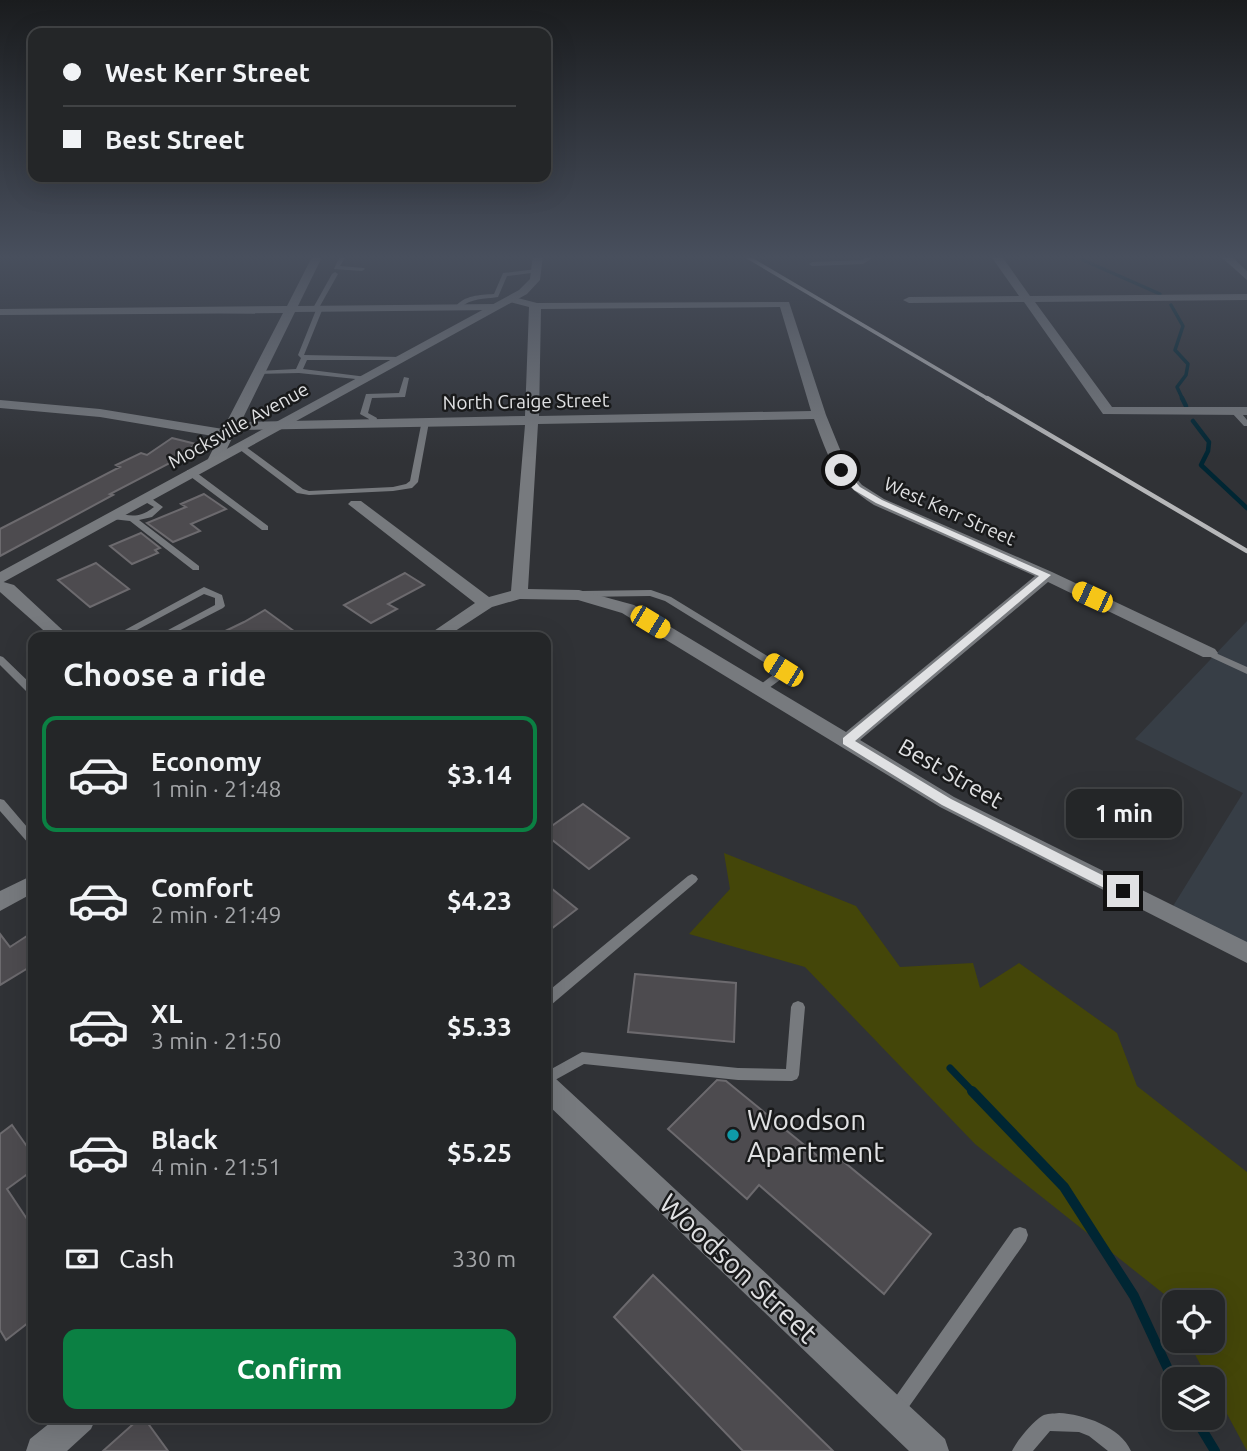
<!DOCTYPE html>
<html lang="en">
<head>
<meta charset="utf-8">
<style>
	:root { --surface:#242628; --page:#303234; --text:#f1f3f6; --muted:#a3a5a8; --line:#414345; --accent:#0b8043 }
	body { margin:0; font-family:Ubuntu,sans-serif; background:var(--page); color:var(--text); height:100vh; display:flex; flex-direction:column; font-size:26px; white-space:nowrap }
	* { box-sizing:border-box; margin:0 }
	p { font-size:23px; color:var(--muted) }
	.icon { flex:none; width:38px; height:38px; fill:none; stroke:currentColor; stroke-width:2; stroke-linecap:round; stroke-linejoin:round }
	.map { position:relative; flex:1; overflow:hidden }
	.panel { position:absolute; left:28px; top:632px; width:523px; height:791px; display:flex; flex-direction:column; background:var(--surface); border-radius:14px; box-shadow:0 7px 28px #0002,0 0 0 2px var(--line) }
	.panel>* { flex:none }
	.top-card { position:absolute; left:28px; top:28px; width:523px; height:154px; border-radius:14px; box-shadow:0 7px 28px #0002,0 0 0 2px var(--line); display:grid; align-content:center; height:154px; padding:0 35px; background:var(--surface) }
	.fabs { position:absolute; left:1162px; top:1290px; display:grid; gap:14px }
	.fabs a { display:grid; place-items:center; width:63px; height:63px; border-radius:14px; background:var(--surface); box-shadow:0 7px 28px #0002,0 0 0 2px var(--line); font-size:35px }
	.end { position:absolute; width:32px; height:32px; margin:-16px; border:9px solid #e0e1e3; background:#111; box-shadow:0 0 0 4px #111 }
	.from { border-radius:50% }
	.bubble { position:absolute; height:49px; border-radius:14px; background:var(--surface); box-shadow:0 7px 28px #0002,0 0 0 2px var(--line); font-size:23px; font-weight:600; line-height:49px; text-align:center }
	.car { position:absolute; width:21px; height:42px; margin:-21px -10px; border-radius:9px; box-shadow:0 0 5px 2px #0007; background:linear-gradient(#f5c518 24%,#345 0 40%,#f5c518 0 76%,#345 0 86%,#f5c518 0) }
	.top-card b { display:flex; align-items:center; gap:24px; height:66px; font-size:26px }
	.top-card b+b { border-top:2px solid var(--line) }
	.top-card i { width:18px; height:18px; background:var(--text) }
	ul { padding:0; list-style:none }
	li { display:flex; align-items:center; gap:21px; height:116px; margin:0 14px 10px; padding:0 21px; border:4px solid transparent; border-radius:14px }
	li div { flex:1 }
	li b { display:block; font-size:26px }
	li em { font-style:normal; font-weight:600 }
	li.selected { border-color:var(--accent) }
	li>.icon { width:63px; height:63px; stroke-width:1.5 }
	h2 { padding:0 35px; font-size:32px; line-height:84px }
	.pay { display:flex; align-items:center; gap:18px; height:77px; padding:0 35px; font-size:26px }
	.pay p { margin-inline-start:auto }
	.action { display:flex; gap:14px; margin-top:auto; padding:14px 35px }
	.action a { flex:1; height:80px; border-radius:14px; background:var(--accent); color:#fff; font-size:28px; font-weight:600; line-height:80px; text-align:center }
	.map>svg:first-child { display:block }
	.built { fill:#373e46 }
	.green { fill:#444609 }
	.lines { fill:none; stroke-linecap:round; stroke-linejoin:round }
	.stream-far3 { stroke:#002633; stroke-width:3.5 }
	.stream-far2 { stroke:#002633; stroke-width:4.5 }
	.stream-far1 { stroke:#002633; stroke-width:7 }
	.stream { stroke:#002633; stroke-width:10 }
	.building { fill:#4d4b4f; stroke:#6c6a6e; stroke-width:2 }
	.service { fill:#777a7e; fill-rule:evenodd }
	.minor { fill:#777a7e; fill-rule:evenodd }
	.tertiary { fill:#777a7e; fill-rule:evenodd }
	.rail-far1 { stroke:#b6b7b9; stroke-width:3.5 }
	.rail { stroke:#b6b7b9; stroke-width:4.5 }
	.route { fill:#e0e1e3 }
	.culture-dot { fill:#0f9aa8; stroke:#191a1b; stroke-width:2.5 }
	.labels { text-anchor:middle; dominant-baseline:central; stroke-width:5; stroke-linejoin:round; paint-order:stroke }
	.far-street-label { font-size:19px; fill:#e0e1e3; stroke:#191a1b }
	.street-label { font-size:23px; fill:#e0e1e3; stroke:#191a1b }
	.near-poi-label { font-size:28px; fill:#e0e1e3; stroke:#191a1b; text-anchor:start }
	.near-street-label { font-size:28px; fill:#e0e1e3; stroke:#191a1b }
</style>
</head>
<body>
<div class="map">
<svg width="1247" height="1451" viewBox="0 0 1247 1451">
	<rect width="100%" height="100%" fill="#303236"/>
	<path class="built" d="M1247,621V948L1170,911L1243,793L1135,739Z"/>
	<path class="green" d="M724,853L856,906L900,967L973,963L980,988L1019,963L1117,1033L1137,1086L1247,1172V1451L1213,1388V1379H1208L1188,1341L1213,1340V1302H1174V1314L1164,1294L975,1144L805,967L689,934L730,889Z"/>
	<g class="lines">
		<path class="stream-far3" d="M1083,260L1160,294
			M1171,305L1183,326L1175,350L1188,364L1186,375L1177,387L1183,400"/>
		<path class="stream-far2" d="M1182,398L1186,406
			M1193,421L1209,442L1208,451L1201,465L1247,508"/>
		<path class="stream-far1" d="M950,1068L974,1093"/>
		<path class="stream" d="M972,1091L1064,1187L1134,1296L1174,1382
			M1195,1418L1215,1451"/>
	</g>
	<path class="building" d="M172,438L196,444L168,464L110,494L113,495L0,556V529L120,467L116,465L141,453L147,455Z
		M204,494L226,509L191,524L200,531L173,542L147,523L186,507L181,504Z
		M141,533L160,548L155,550L158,553L132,564L110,546Z
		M96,563L129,589L90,607L58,580Z
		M405,573L424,585L388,604L397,609L371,623L344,605Z
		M265,610L302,637H213L244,622Z
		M583,804L629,838L589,869L546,835V830Z
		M546,884L577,909L546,933Z
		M33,932V965L0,985V934L10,947Z
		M635,974L736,983L734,1042L628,1032Z
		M717,1080L726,1081L819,1157L827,1148L931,1234L884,1294L759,1185L747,1199L668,1129Z
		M12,1125L33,1155V1170L7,1189L33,1228V1319L6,1340L0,1330V1134Z
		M653,1275L833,1451H743L614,1317Z
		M140,1418H144L168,1451H103Z"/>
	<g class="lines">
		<path class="service" d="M370,255L373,257L372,258H345L340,266L364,268L365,269L362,271L334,269L339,258H317L314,256Z
			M869,255H877L863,264L812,266L809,264L812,262L862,260Z
			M537,269L539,270V272L507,276L498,297C484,299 471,298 460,308L455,307C465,295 479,295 494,294L503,273Z
			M335,272L338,274L320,306L323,308L304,355L400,357L403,359L402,360H307L303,369L367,377V379L365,380L299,373L256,374L255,373L258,371L296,369L301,358L298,355L316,310L313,308L332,274Z
			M404,377L409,378L405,397L372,398L368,413L377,418L375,425H369V419L360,414L366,394L399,393Z
			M1232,409H1238L1247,420V426H1244L1232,413Z
			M422,420L429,422L418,482L412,488L393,491L309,495L297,493L235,446L242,444L303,489L309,491L393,487L406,484L410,481Z
			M187,470H193L268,526V530H262L187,474Z
			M142,496H148L163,507L152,517L139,520L199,566V570H193L130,521L112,519L108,516C123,509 133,524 154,507L142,500Z
			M204,587L222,595L225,606L223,608L167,637H155L215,605V598L204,594L124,637H112Z
			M651,590L671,597L787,668L788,674L765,691H757L756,689L757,687L778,671L665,601L650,596L582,597L577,594L582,591Z
			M1209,650L1247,667V674L1206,655L1204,653Z
			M0,656L3,657L33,686V695L29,694L0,665Z
			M0,799L4,800L33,834V845L29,844L0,811Z
			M692,874L696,876L698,879L696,882L551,1005L546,1007V993L688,876Z
			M798,1001L803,1003L805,1007L799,1075L797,1079L792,1081L738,1080L584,1064L546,1085V1072L582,1052L738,1068L786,1069L791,1007L793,1003Z
			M1020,1227L1026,1229L1028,1235L1026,1241L901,1418L895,1421L889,1418L886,1412L889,1406L1014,1229Z
			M1059,1413C1083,1414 1121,1427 1131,1451H1108L1089,1436L1079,1432L1050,1431L1033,1451H1012C1016,1442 1033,1421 1042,1416C1047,1413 1053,1414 1059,1413Z"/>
		<path class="minor" d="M313,255H323L298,306L495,304L501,307L495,310L295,312L241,422L525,416L529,307L506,301L504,299L510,296L537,303L789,302L826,415L848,469L862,485L884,499L1052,572L1215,649L1218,653L1215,657H1203L1048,582L860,740L954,797L1247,942V963L940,807L622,613L578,600L520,599L492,607L446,637H425L475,603L348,504L351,501H361L489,597L511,591L525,425L236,430L222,459L215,463L208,459L219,437L100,417L0,408V400L100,409L223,429L283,313L0,315V309L287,306ZM780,307L811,411L539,416L541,309ZM814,419C830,461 834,479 874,505L1035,576L846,732L634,605L579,590L528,589L538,424Z
			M990,255H1001L1030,296L1247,294V300L1035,302L1112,407H1247V415L1103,414L1024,302L909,303L903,300L909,297L1019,296Z
			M1219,255H1230L1247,271V280Z
			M0,581L14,585L70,637H51L0,592Z
			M33,875V893L0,911V891Z
			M546,1074L555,1078L945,1439L949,1451H909L546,1103Z
			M56,1418H96L91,1429L67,1451H26L30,1439Z"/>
		<path class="tertiary" d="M533,255H543L540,280L527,294L0,584V572L519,290L530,279Z"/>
		<path class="rail-far1" d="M744,255L990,400"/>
		<path class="rail" d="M987,398L1247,551"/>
	</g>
	<linearGradient id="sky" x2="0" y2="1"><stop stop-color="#1a1c1e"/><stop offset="0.56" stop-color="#484f5d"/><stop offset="1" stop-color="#484f5d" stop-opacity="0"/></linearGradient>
	<rect width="1247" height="459" fill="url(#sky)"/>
	<path class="route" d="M838,469H844L860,487L882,500L1051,575L855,741L951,799L1128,888V895H1118L942,805L843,744V738L1039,576L876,503L854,490L838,472Z"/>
	<circle class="culture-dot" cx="733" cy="1135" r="7"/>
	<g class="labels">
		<g class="far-street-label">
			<text transform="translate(526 401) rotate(-1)">North Craige Street</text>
			<text transform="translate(238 425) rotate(-29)">Mocksville Avenue</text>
			<text transform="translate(950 511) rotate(24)">West Kerr Street</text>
		</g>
		<g class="street-label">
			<text transform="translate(951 773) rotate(30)">Best Street</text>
		</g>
		<g class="near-poi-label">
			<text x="747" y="1119">Woodson<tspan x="747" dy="32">Apartment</tspan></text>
		</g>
		<g class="near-street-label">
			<text transform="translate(739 1268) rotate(43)">Woodson Street</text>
		</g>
	</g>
</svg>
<div class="fabs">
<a><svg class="icon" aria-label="locate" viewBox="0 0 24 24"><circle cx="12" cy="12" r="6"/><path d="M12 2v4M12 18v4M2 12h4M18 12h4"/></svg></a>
<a><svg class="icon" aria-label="layers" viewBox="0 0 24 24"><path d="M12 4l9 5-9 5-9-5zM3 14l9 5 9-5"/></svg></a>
</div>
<i class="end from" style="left:841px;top:470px"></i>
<i class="end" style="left:1123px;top:891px"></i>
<div class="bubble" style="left:1066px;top:789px;width:116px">1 min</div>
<i class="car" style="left:1092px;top:597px;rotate:295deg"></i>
<i class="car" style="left:650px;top:622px;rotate:121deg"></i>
<i class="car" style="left:783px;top:670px;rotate:302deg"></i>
<div class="top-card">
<b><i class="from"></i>West Kerr Street</b>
<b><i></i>Best Street</b>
</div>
<section class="panel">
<h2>Choose a ride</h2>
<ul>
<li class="selected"><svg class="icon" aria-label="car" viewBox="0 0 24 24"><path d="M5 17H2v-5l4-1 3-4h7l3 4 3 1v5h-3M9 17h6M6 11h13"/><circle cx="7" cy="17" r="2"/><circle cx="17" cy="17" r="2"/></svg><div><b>Economy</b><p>1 min · 21:48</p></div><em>$3.14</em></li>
<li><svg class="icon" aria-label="car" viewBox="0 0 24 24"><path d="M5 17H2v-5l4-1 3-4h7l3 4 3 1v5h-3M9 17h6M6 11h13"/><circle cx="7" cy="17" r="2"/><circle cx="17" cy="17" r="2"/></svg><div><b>Comfort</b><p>2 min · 21:49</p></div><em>$4.23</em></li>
<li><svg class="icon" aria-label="car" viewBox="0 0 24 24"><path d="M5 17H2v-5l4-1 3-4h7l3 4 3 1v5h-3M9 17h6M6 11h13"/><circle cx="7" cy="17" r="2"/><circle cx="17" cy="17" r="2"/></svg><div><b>XL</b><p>3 min · 21:50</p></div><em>$5.33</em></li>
<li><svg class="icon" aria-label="car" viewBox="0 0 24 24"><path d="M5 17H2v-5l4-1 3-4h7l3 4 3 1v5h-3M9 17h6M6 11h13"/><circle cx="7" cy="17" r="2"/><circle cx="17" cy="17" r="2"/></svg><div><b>Black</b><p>4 min · 21:51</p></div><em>$5.25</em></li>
</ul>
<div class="pay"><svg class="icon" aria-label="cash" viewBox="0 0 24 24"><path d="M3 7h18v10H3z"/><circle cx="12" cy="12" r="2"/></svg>Cash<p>330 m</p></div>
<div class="action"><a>Confirm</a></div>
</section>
</div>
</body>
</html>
